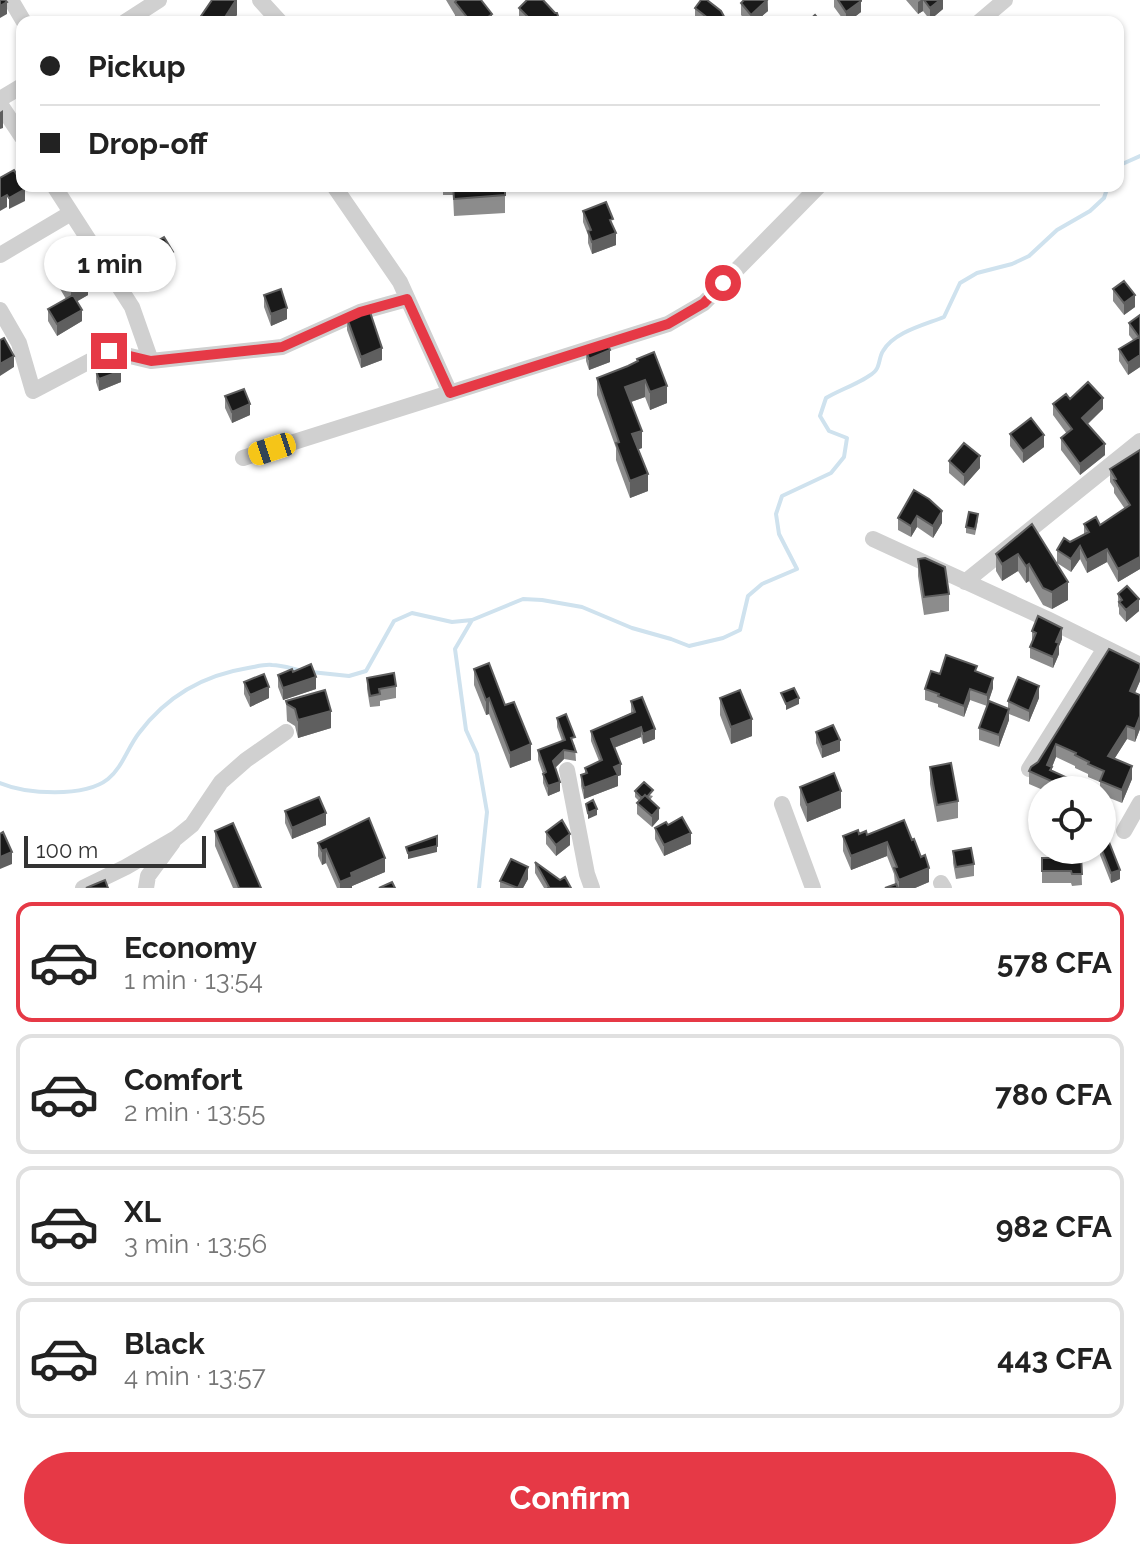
<!DOCTYPE html>
<html lang="en">
<head>
<meta charset="utf-8">
<style>
	:root { --surface:#fff; --page:#f2f2f2; --text:#222; --muted:#767676; --line:#e0e0e0; --accent:#e63946 }
	body { margin:0; font-family:Raleway,sans-serif; background:var(--page); color:var(--text); height:100vh; display:flex; flex-direction:column; font-size:30px; white-space:nowrap }
	* { box-sizing:border-box; margin:0 }
	p { font-size:26px; color:var(--muted) }
	.icon { flex:none; width:44px; height:44px; fill:none; stroke:currentColor; stroke-width:2; stroke-linecap:round; stroke-linejoin:round }
	.map { position:relative; height:888px; overflow:hidden }
	.side { display:flex; flex-direction:column; background:var(--surface); flex:1 }
	.side>* { flex:none }
	.guide { position:absolute; left:16px; top:16px; width:1108px; height:176px; border-radius:16px; box-shadow:0 2px 6px #0004; display:grid; align-content:center; height:176px; padding:0 24px; background:var(--surface) }
	.controls { position:absolute; left:1028px; top:776px; display:grid; gap:16px }
	.controls a { display:grid; place-items:center; width:88px; height:88px; border-radius:50%; background:var(--surface); box-shadow:0 2px 6px #0004; font-size:40px }
	.scale { position:absolute; left:24px; bottom:20px; width:182px; box-sizing:border-box; padding-left:8px; border:4px solid #333; border-top:0; font-size:22px; line-height:28px; white-space:nowrap; color:#333; -webkit-text-stroke:6px #fff; paint-order:stroke }
	.end { position:absolute; width:36px; height:36px; margin:-18px; border:10px solid #e63946; background:#fff; box-shadow:0 0 0 4px #fff }
	.from { border-radius:50% }
	.bubble { position:absolute; height:56px; border-radius:28px; background:var(--surface); box-shadow:0 2px 6px #0004; font-size:26px; font-weight:700; line-height:56px; text-align:center }
	.car { position:absolute; width:24px; height:48px; margin:-24px -12px; border-radius:10px; box-shadow:0 0 6px 2px #0007; background:linear-gradient(#f5c518 24%,#345 0 40%,#f5c518 0 76%,#345 0 86%,#f5c518 0) }
	.guide b { display:flex; align-items:center; gap:28px; height:76px; font-size:30px }
	.guide b+b { border-top:2px solid var(--line) }
	.guide i { width:20px; height:20px; background:var(--text) }
	ul { padding:14px 0 0; list-style:none }
	li { display:flex; align-items:center; gap:24px; height:120px; margin:0 16px 12px; padding:0 8px; border:4px solid var(--line); border-radius:16px }
	li div { flex:1 }
	li b { display:block; font-size:30px }
	li em { font-style:normal; font-weight:700 }
	li.active { border-color:var(--accent) }
	li>.icon { width:72px; height:72px; stroke-width:1.5 }
	.cta { display:flex; gap:16px; margin-top:auto; padding:16px 24px }
	.cta a { flex:1; height:92px; border-radius:48px; background:var(--accent); color:#fff; font-size:32px; font-weight:700; line-height:92px; text-align:center }
	.map>svg:first-child { display:block }
	.lines { fill:none; stroke-linecap:round; stroke-linejoin:round }
	.stream { stroke:#cfe2ee; stroke-width:4 }
	.minor { stroke:#d0d0d0; stroke-width:16 }
	.wall { fill:#8c8c8c }
	.shaded-wall { fill:#5f5f5f }
	.building { fill:#1a1a1a; stroke:#5f5f5f; stroke-width:2 }
	.route { stroke:#e63946; stroke-width:10 }
</style>
</head>
<body>
<div class="map">
<svg width="1140" height="888" viewBox="0 0 1140 888">
	<rect width="100%" height="100%" fill="#fff"/>
	<g class="lines">
		<path class="stream" d="M1118,169L1120,165L1140,156
			M472,620L455,649L466,730L477,754L487,812L479,888
			M311,672L349,676L366,671L394,621L412,613L452,622L472,620L523,599L542,600L582,607L632,628L671,639L689,646L723,638L740,630L748,596L762,584L797,569L779,534L776,514L782,496L831,473L844,457L847,438L829,431L820,416L826,398C837,391 870,379 876,370C880,365 879,357 883,351C894,332 924,325 944,317L960,283L977,273L1012,264L1029,256L1057,230L1090,211L1104,198L1108,186
			M0,783C26,794 84,798 108,779C122,768 128,747 139,733C166,697 204,675 248,668C255,667 265,664 272,665C282,665 293,669 303,671"/>
		<path class="minor" d="M11,0L24,22
			M260,0L280,22
			M125,22L159,0
			M979,22L1005,0
			M0,99L22,86
			M0,104L22,137
			M54,186L132,307L151,361
			M334,186L400,282L450,393
			M0,255L71,213
			M0,310L19,343L33,391L109,351L151,361L282,347L360,312L407,299
			M243,458L668,324L704,303L819,186
			M873,539L1047,619L1140,665
			M965,582L1140,441
			M1029,769L1105,648
			M567,770L587,874L592,888
			M782,804L813,888
			M1124,831L1140,803
			M941,883L944,888
			M83,888L126,867L176,838L192,825L221,782L246,760L286,732
			M146,888L148,876L173,842"/>
	</g>
	<path class="wall" d="M446,0H481L492,22H457L455,19V15Z
		M768,0V11L755,22H747L741,15V3Z
		M834,0H861V12L848,22H845L834,7Z
		M906,0H943V9L930,20L923,11L918,14Z
		M519,8L560,22H519Z
		M695,8L727,22H698L695,20Z
		M443,186H505V213L454,216L453,195H443Z
		M583,211L613,227L616,245L592,254L588,243V235L583,222Z
		M145,248L173,264L154,275L145,260Z
		M52,257L88,295L77,301L82,321L57,336L48,321V309L66,299L52,275Z
		M1113,289L1135,307L1124,315L1113,301Z
		M264,295L287,319L271,326L264,307Z
		M1140,315V367L1128,375L1119,361V349L1133,340L1129,335V323Z
		M347,318L382,360L361,368L347,330Z
		M586,350L610,362L589,370L586,361Z
		M637,359L667,403L650,410L645,397L631,402L642,448L638,449L648,491L630,498L616,460V448L597,395V378L628,366L637,361Z
		M96,371L121,382L99,391L96,382Z
		M225,396L250,415L232,423L225,408Z
		M1070,399L1103,409L1088,424L1105,455L1080,475L1061,450V438L1067,434L1053,415V404Z
		M1010,434L1044,447L1023,463L1010,446Z
		M1140,450V569L1118,582L1107,562L1087,573L1080,559L1071,572L1057,563V550L1084,534V524L1100,525L1125,509L1114,493V488L1110,482V469Z
		M949,461L980,468L964,486L949,473Z
		M942,511V523L933,538L917,527L911,537L898,530V518Z
		M978,520L975,535L966,533V527Z
		M1032,524L1068,600L1052,609L1043,605L1029,581L1026,583L1018,571L1002,581L996,571V554Z
		M918,559L949,594V611L924,615L918,576Z
		M1118,594L1139,611L1126,622L1119,614V608L1118,606Z
		M1032,631L1062,639L1059,646V654L1053,668L1030,658V647L1032,642Z
		M1140,664V681L1135,693L1140,695V729L1135,742L1127,739L1114,759L1132,779L1122,803L1102,795V790H1100V782L1088,777V774L1075,768V766L1056,757L1052,767V771L1072,790H1043L1029,784V771Z
		M474,669L505,705L531,760L510,768L489,714L486,715L474,685Z
		M293,672L316,689L283,700L278,687V675Z
		M977,672L993,688L987,706L970,700L964,717L938,707V704L925,700V689L940,674Z
		M367,678L396,686V698L380,701V706L370,707L367,689Z
		M244,682L269,698L250,707L244,694Z
		M720,698L752,736L731,744L720,715Z
		M1039,698L1029,722L1009,714V720L999,747L979,740V728L1008,708V701Z
		M286,701L331,728L298,738L295,726L287,721Z
		M631,701L655,739L643,744L641,737L614,748L621,775L618,776V786L584,799L581,786V775L585,774V768L599,761L591,741V731L631,713Z
		M557,718L575,746L576,761L564,759L555,768L560,791L548,796L543,783V774L538,760V750L562,741L557,727Z
		M816,732L840,751L822,758L816,743Z
		M930,767L958,801V818L937,822L930,784Z
		M800,787L841,808L807,822L800,805Z
		M635,791L653,796L650,800L659,819L652,827L637,814V803L639,801L635,797Z
		M285,811L326,825L292,839L285,823Z
		M904,820L929,882L915,888H885L895,884L894,874L887,856L851,870L843,851V836L859,834L867,835Z
		M668,825L691,844L664,856L655,839V828Z
		M215,831L261,888H233L215,846Z
		M546,832L570,845L556,856L546,844Z
		M318,843L385,872L352,886V888H337L326,863L322,865L318,856Z
		M1100,850H1102L1120,879L1111,883L1100,855Z
		M953,851L974,864V876L956,879L953,863Z
		M1081,855L1082,885L1072,886L1071,883H1042V858H1064Z
		M535,862L571,888H544L535,873Z
		M528,879L523,888H500V881Z"/>
	<path class="shaded-wall" d="M236,0H237V15L233,22H222Z
		M767,0L768,11L755,22H751V15Z
		M921,0H923V11L918,14V2Z
		M940,0H943V9L930,20V8Z
		M861,1V12L848,22H846V12Z
		M7,2V14L0,18V6Z
		M492,14V22H482Z
		M3,110V128L0,129V112Z
		M25,189V201L9,209V198Z
		M7,195V207L0,211V199Z
		M616,233V245L592,254V242Z
		M173,252V264L154,275V263Z
		M88,277V295L71,305V288Z
		M1135,295V307L1124,315V303Z
		M287,308V319L271,326V314Z
		M82,310V321L57,336V324Z
		M382,348V360L361,368V357Z
		M610,350V362L589,370V359Z
		M1140,355V367L1128,375V363Z
		M14,356V367L0,376V364Z
		M121,371V382L99,391V379Z
		M645,380V397L625,404V387Z
		M667,386V403L650,410V392Z
		M1103,398V409L1082,429V418Z
		M250,404V415L232,423V412Z
		M642,431V448L632,452V434Z
		M1044,435V447L1023,463V451Z
		M1105,444V455L1080,475V464Z
		M980,456V468L964,486V475Z
		M648,474V491L630,498V481Z
		M942,511V523L933,538V526Z
		M917,516V527L911,537V526Z
		M1080,546V559L1071,572V559Z
		M1107,549V562L1087,573V560Z
		M1018,554V571L1002,581V564Z
		M1140,557V569L1118,582V569Z
		M1029,564V581L1026,583V566Z
		M1068,582V600L1052,609V592Z
		M1139,599V611L1126,622V610Z
		M1062,628V639L1059,646V654L1053,668V657L1056,642Z
		M1140,668V681L1130,704V691Z
		M316,677V689L283,700V688Z
		M993,678V688L987,706V695Z
		M1039,686V698L1029,722V711Z
		M269,687V698L250,707V695Z
		M970,689V700L964,717V706Z
		M489,698V714L486,715V700Z
		M799,698V704L786,710V704Z
		M1009,709V720L999,747V735Z
		M331,711V728L298,738V720Z
		M1140,716V729L1135,742V729Z
		M752,719V736L731,744V727Z
		M1127,726V739L1108,769V756Z
		M641,727V737L611,749V739Z
		M655,729V739L643,744V734Z
		M840,740V751L822,758V747Z
		M531,744V760L510,768V753Z
		M1056,744V757L1052,767V780L1047,765Z
		M564,750V759L553,770V761Z
		M621,764V775L618,776V786L584,799V788L614,767Z
		M1132,766V779L1122,803V790Z
		M560,782V791L548,796V786Z
		M841,791V808L807,822V805Z
		M659,808V819L652,827V816Z
		M597,809V815L588,819V813Z
		M326,813V825L292,839V828Z
		M691,833V844L664,856V845Z
		M570,834V845L556,856V845Z
		M887,842V856L851,870V856Z
		M437,846V852L408,859V853Z
		M326,849V863L322,865V851Z
		M12,852V864L0,869V857Z
		M385,858V872L352,886V888H340V882L351,873Z
		M528,867V879L523,888H518Z
		M929,868V882L915,888H899V880Z
		M1120,870V879L1111,883V873Z"/>
	<path class="building" d="M0,0H5L7,2L0,6Z
		M212,0H236L222,22H197Z
		M457,0H481L492,14L482,22H471L455,2Z
		M527,0H543L555,13H557L560,22H533L519,8Z
		M701,0H707L721,11L727,22H713L695,8Z
		M744,0H767L751,15L741,3Z
		M838,0H861V1L846,12Z
		M924,0H940L930,8Z
		M815,15L821,22H807Z
		M14,170L25,189L9,198L7,195L0,199V178Z
		M453,186H505V195L454,199Z
		M606,202L613,219L610,220L616,233L592,242L588,231L591,230L583,211Z
		M164,237L173,252L154,263L145,248Z
		M68,247L88,277L71,288L52,257Z
		M1124,281L1135,295L1124,303L1113,289Z
		M281,289L287,308L271,314L264,295Z
		M73,295L82,310L57,324L48,309Z
		M369,309L382,348L361,357L347,318Z
		M1140,315V355L1128,363L1119,349L1139,337L1129,323Z
		M4,338L14,356L0,364V340Z
		M607,343L610,350L589,359L586,350Z
		M654,352L667,386L650,392L645,380L625,387L642,431L632,434L648,474L630,481L616,443L619,442L597,378L628,366L638,361L637,359Z
		M117,362L121,371L99,379L96,371Z
		M1088,382L1103,398L1082,418L1105,444L1080,464L1061,438L1072,429L1053,404L1066,394L1070,399Z
		M244,389L250,404L232,412L225,396Z
		M1031,418L1044,435L1023,451L1010,434Z
		M964,443L980,456L964,475L949,461Z
		M1140,450V557L1118,569L1107,549L1087,560L1080,546L1071,559L1057,550L1064,538L1070,542L1089,532L1084,524L1096,517L1100,525L1130,505L1114,480L1116,479L1110,469Z
		M914,490L929,499L942,511L933,526L917,516L911,526L898,518Z
		M969,512L978,514L975,529L966,527Z
		M1032,524L1068,582L1052,592L1043,588L1029,564L1026,566L1018,554L1002,564L996,554Z
		M925,558L945,567L949,594L924,597L918,559Z
		M1127,586L1139,599L1126,610L1119,602L1122,600L1118,594Z
		M1038,616L1062,628L1056,642L1059,643L1053,657L1030,647L1036,633L1032,631Z
		M1109,649L1140,664V668L1130,691L1140,695V716L1135,729L1127,726L1108,756L1132,766L1122,790L1100,781L1104,771L1088,764L1089,762L1075,755L1076,753L1056,744L1047,765L1052,767L1050,770L1072,780L1069,789L1029,771L1031,767L1038,762Z
		M946,655L977,666L975,671L993,678L987,695L970,689L964,706L938,696L939,694L925,689L931,671L940,674Z
		M489,663L505,705L514,702L531,744L510,753L489,698L486,700L474,669Z
		M311,664L316,677L283,688L278,675L292,669L293,672Z
		M394,673L396,686L379,689L380,694L370,696L367,678Z
		M264,674L269,687L250,695L244,682Z
		M1018,677L1039,686L1029,711L1008,701Z
		M794,688L799,698L786,704L781,693Z
		M325,690L331,711L298,720L295,709L287,704L286,701Z
		M740,690L752,719L731,727L720,698Z
		M642,697L655,729L643,734L641,727L611,739L621,764L614,767L618,775L584,788L581,775L587,773L585,768L602,760L591,731L635,712L631,701Z
		M989,701L1009,709L999,735L979,728Z
		M566,714L575,737L571,738L576,752L564,750L553,761L560,782L548,786L543,774L546,772L538,750L565,740L557,718Z
		M833,725L840,740L822,747L816,732Z
		M951,763L958,801L937,805L930,767Z
		M834,773L841,791L807,805L800,787Z
		M644,782L653,790L647,797L645,795L642,798L635,791Z
		M645,795L659,808L652,816L637,803Z
		M319,797L326,813L292,828L285,811Z
		M593,800L597,809L588,813L586,804Z
		M682,817L691,833L664,845L655,828L666,822L668,825Z
		M369,818L385,858L351,873L352,877L340,882L326,849L322,851L318,843Z
		M562,820L570,834L556,845L546,832Z
		M904,820L912,840L914,839L921,857L925,855L929,868L899,880L894,868L897,867L887,842L851,856L843,836L858,830L859,834L866,831L867,835Z
		M233,823L261,888H239L215,831Z
		M3,832L12,852L0,857V834Z
		M437,836V846L408,853L406,847Z
		M1109,842L1120,870L1111,873L1102,850V845Z
		M971,848L974,864L956,867L953,851Z
		M1081,855L1082,874H1072L1071,871H1042V858H1064V856Z
		M511,859L528,867L518,888L500,881Z
		M535,862L560,880L565,877L571,888H548L549,887Z
		M105,880L108,888H86Z
		M392,882L395,888H379Z
		M896,884L898,888H885Z"/>
	<g class="lines">
		<path class="route" d="M109,351L151,361L282,347L360,312L407,299L450,393L668,324L704,303L723,283"/>
	</g>
</svg>
<div class="controls">
<a><svg class="icon" aria-label="locate" viewBox="0 0 24 24"><circle cx="12" cy="12" r="6"/><path d="M12 2v4M12 18v4M2 12h4M18 12h4"/></svg></a>
</div>
<div class="scale">100 m</div>
<i class="end from" style="left:723px;top:283px"></i>
<i class="end" style="left:109px;top:351px"></i>
<div class="bubble" style="left:44px;top:236px;width:132px">1 min</div>
<i class="car" style="left:272px;top:449px;rotate:252deg"></i>
<div class="guide">
<b><i class="from"></i>Pickup</b>
<b><i></i>Drop-off</b>
</div>
</div>
<section class="side">
<ul>
<li class="active"><svg class="icon" aria-label="car" viewBox="0 0 24 24"><path d="M5 17H2v-5l4-1 3-4h7l3 4 3 1v5h-3M9 17h6M6 11h13"/><circle cx="7" cy="17" r="2"/><circle cx="17" cy="17" r="2"/></svg><div><b>Economy</b><p>1 min · 13:54</p></div><em>578 CFA</em></li>
<li><svg class="icon" aria-label="car" viewBox="0 0 24 24"><path d="M5 17H2v-5l4-1 3-4h7l3 4 3 1v5h-3M9 17h6M6 11h13"/><circle cx="7" cy="17" r="2"/><circle cx="17" cy="17" r="2"/></svg><div><b>Comfort</b><p>2 min · 13:55</p></div><em>780 CFA</em></li>
<li><svg class="icon" aria-label="car" viewBox="0 0 24 24"><path d="M5 17H2v-5l4-1 3-4h7l3 4 3 1v5h-3M9 17h6M6 11h13"/><circle cx="7" cy="17" r="2"/><circle cx="17" cy="17" r="2"/></svg><div><b>XL</b><p>3 min · 13:56</p></div><em>982 CFA</em></li>
<li><svg class="icon" aria-label="car" viewBox="0 0 24 24"><path d="M5 17H2v-5l4-1 3-4h7l3 4 3 1v5h-3M9 17h6M6 11h13"/><circle cx="7" cy="17" r="2"/><circle cx="17" cy="17" r="2"/></svg><div><b>Black</b><p>4 min · 13:57</p></div><em>443 CFA</em></li>
</ul>
<div class="cta"><a>Confirm</a></div>
</section>
</body>
</html>
